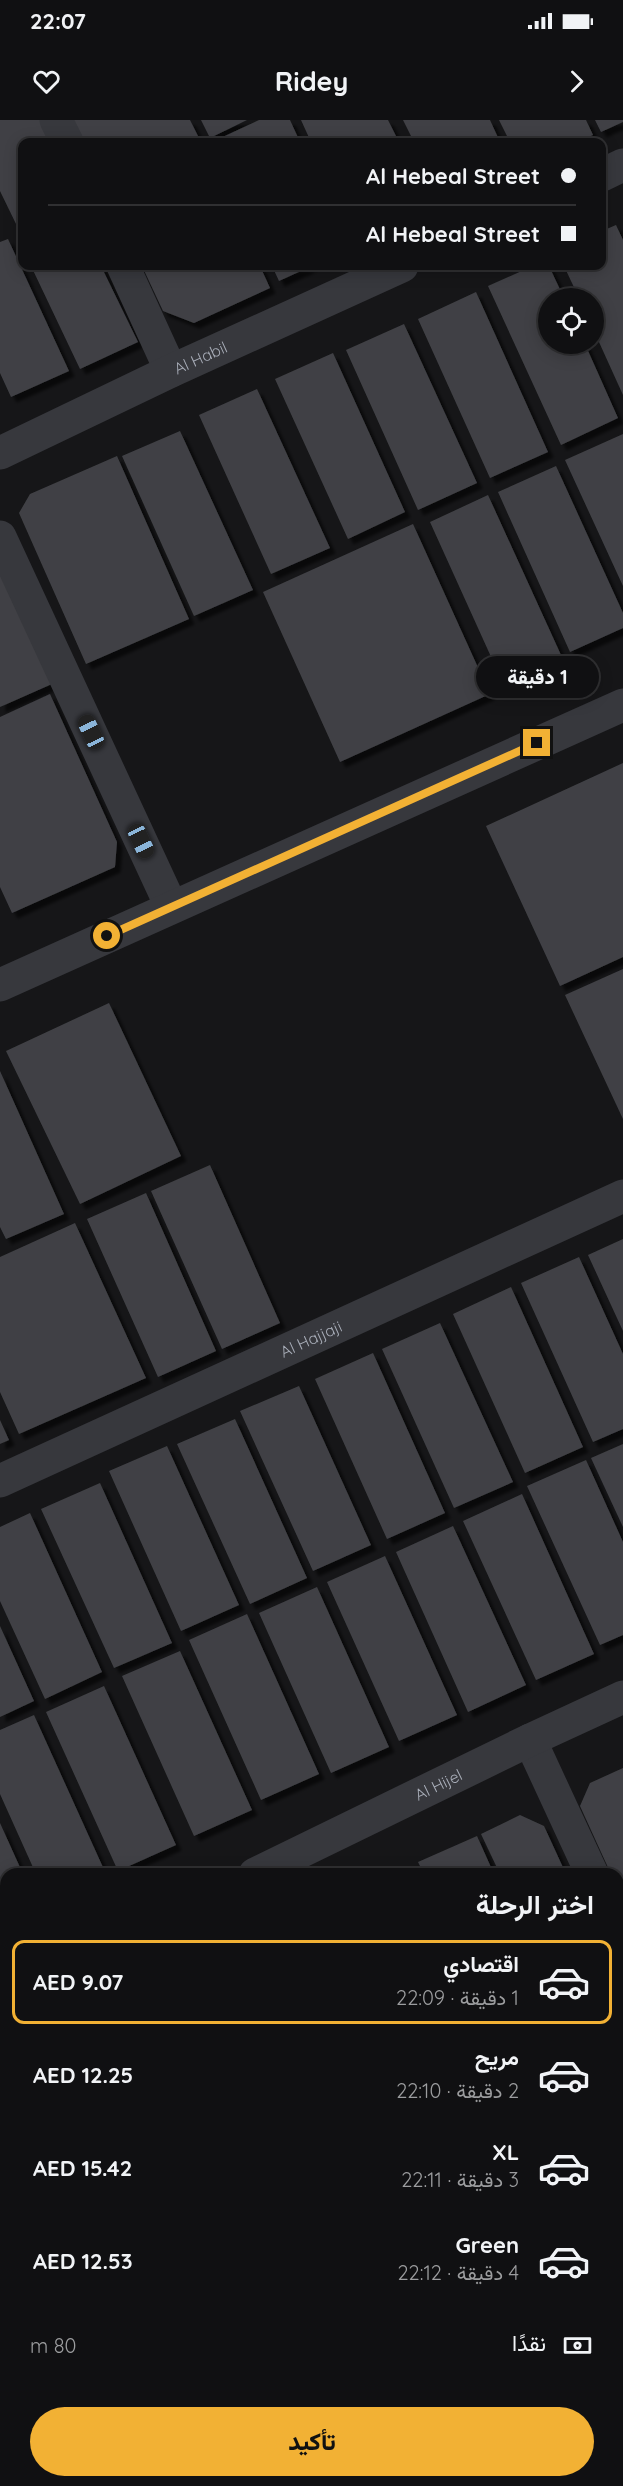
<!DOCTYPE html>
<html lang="ar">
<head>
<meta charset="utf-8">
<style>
	:root { --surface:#101012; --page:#1e1e20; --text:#f1f3f6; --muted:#9c9d9f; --line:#303032; --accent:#f2b134 }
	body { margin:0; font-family:Quicksand,Vazirmatn,sans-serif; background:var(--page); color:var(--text); direction:rtl; height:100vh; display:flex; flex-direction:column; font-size:22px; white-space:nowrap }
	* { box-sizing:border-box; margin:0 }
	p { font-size:20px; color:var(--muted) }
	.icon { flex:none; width:33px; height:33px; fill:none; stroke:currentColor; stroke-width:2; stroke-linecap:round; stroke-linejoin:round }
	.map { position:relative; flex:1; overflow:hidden; direction:ltr }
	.details { position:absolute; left:0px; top:1748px; width:624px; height:620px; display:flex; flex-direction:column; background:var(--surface); border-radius:18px 18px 0 0; box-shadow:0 3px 15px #0003,0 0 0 2px var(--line); direction:rtl }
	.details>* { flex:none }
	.guide { position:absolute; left:18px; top:18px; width:588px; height:132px; border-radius:12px; box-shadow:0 3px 15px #0003,0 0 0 2px var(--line); direction:rtl; display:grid; align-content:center; height:132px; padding:0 30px; background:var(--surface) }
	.controls { position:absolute; left:538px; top:168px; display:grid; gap:12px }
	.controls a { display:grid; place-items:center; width:66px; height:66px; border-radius:50%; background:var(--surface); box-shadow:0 3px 15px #0003,0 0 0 2px var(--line); font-size:30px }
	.end { position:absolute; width:27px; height:27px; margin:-14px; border:8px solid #f2b134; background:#111; box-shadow:0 0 0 3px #111 }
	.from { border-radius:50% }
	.bubble { position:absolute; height:42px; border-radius:21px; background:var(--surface); box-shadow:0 3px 15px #0003,0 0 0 2px var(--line); font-size:20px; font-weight:800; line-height:42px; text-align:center; direction:rtl }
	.car { position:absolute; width:18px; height:36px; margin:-18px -9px; border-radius:8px; box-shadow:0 0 4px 2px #0007; background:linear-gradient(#222 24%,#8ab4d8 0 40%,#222 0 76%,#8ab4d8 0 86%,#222 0) }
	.guide b { display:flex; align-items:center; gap:21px; height:57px; font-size:22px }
	.guide b+b { border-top:2px solid var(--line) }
	.guide i { width:15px; height:15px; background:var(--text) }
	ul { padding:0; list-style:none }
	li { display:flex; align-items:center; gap:18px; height:84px; margin:0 12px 9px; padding:0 18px; border:3px solid transparent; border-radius:12px }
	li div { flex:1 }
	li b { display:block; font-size:22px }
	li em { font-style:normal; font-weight:800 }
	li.current { border-color:var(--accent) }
	li>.icon { width:54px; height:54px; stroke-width:1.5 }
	h2 { padding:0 30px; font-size:27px; line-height:72px }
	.pay { display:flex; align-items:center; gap:15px; height:66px; padding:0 30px; font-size:22px }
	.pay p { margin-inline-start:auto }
	.action { display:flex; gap:12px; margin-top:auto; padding:12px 30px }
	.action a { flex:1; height:69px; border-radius:36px; background:var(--accent); color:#111; font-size:24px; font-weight:800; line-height:69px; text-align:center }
	.status { display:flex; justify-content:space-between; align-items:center; height:42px; padding:0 30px; background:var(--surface); direction:ltr }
	.status svg { height:16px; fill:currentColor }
	header { display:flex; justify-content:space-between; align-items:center; height:78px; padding:0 30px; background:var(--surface); font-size:27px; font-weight:800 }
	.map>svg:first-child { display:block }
	.building { fill:#404145; filter:url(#shadow) }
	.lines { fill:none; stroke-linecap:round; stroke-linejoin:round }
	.minor { stroke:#37383d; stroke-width:33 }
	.route { stroke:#f2b134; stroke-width:8 }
	.labels { text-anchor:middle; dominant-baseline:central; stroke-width:4.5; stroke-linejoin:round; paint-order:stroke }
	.street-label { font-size:16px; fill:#a8adb8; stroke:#111113 }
</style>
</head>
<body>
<div class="status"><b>22:07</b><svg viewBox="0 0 49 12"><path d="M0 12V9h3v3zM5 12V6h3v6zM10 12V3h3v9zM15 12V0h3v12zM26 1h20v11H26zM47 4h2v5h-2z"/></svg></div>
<header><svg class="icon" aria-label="forward" viewBox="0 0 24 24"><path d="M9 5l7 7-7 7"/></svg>Ridey<svg class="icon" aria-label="heart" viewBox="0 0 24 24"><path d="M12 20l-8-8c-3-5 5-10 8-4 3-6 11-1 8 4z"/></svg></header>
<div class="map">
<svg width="623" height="2366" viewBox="0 0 623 2366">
	<defs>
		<filter id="shadow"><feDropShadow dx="5.5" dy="5.5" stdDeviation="1.5" flood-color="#0009"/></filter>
	</defs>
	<rect width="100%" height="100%" fill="#161618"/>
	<path class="building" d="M0,0H44L55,22H22V103L17,106L0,71Z
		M72,0H190L201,22H82Z
		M201,0H247L210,18Z
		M259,0H290L300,22H212Z
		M301,0H388L399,22H311Z
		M403,0H490L500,22H414Z
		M499,0H586L593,15L578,22H510Z
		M595,0H623V2L601,12Z
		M616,105L623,120V275L594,211V178H579L564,146H602V111Z
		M8,119L69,251L11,277L0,253V122Z
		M31,146H101L138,222L80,249Z
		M142,146H260L270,168L194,203L163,191Z
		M272,146H312L279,161Z
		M533,146H549L564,178H549V224H585L618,298L561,325L488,166Z
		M476,172L548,332L490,358L418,199Z
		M404,204L477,363L418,390L346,230Z
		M333,233L405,392L348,419L275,259Z
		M257,269L330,428L271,454L199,295Z
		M180,311L253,470L194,496L122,336Z
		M623,314V466L565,340Z
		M117,336L189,499L86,544L19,393L30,374Z
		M556,346L623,493V508L570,532L498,372Z
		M488,375L561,535L502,561L430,402Z
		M413,404L490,574L340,642L263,472Z
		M0,449L52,564L0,587Z
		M50,574L117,722L115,747L12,793L0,767V597Z
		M623,643V837L560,866L486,706Z
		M623,849V999L565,875Z
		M109,883L181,1036L80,1084L6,931Z
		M0,951L64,1094L6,1119L0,1107Z
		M210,1045L280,1203L222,1229L151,1071Z
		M146,1073L216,1231L158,1257L87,1099Z
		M75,1103L146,1258L19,1314L0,1272V1137Z
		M623,1119V1211L588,1135Z
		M579,1137L623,1234V1309L593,1322L521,1163Z
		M511,1167L583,1327L525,1353L453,1194Z
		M440,1203L513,1362L454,1388L382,1229Z
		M373,1233L445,1393L387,1419L315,1259Z
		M299,1266L371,1425L313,1451L240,1291Z
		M235,1299L307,1458L250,1484L177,1324Z
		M0,1300L9,1320L0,1324Z
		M623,1324V1407L591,1338Z
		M167,1326L239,1485L181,1511L109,1351Z
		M586,1340L623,1422V1515L600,1525L527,1366Z
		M100,1363L172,1523L114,1548L41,1389Z
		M522,1374L594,1534L536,1560L463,1401Z
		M30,1393L102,1552L45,1579L0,1481V1407Z
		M453,1406L526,1565L468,1592L396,1432Z
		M385,1436L457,1595L399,1621L327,1462Z
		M317,1467L389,1627L331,1653L259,1493Z
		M247,1494L319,1654L261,1680L189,1520Z
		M0,1506L34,1581L0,1597Z
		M180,1531L252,1690L194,1716L122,1556Z
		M104,1566L176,1725L118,1751L46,1592Z
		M34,1595L106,1754H36L0,1674V1610Z
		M623,1648V1779L618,1768V1754H611L580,1686L590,1663Z
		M520,1695L544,1706L566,1754H500L481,1714Z
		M0,1703L23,1754H6V1800L0,1802Z
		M477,1716L494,1754H424L418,1742Z
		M622,1865L623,1867V1996L618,1986V1867Z
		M0,1961L6,1975V2117L0,2104Z
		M618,2023L623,2034V2054L618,2057Z
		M3,2149L6,2157V2311L0,2298V2151Z
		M623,2154V2187L618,2176V2156Z
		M618,2188L623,2200V2323L618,2326Z
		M623,2329V2366H540L551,2361H618V2331Z
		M173,2361H231L233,2366H173L171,2362Z
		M246,2361H307L310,2366H249Z
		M316,2361H415L417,2366H318Z
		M427,2361H488L490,2366H429Z
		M499,2361H542L531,2366H502Z"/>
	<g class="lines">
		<g class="minor">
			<path d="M56,0L67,22"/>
			<path d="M602,55L623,45"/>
			<path d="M123,146L171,251"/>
			<path id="s1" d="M0,333L171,251L402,146"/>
			<path d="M0,417L171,786"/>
			<path d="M0,865L623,585"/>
			<path id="s2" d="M0,1361L623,1076"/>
			<path d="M530,1620L592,1754"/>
			<path id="s3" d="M255,1754L530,1620L623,1577"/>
			<path d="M618,1809L623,1820"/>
			<path d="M0,1877L6,1874"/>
			<path d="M618,2098L623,2096"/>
			<path d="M51,2366L62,2361"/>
		</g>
	</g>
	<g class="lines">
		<path class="route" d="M107,816L537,623"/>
	</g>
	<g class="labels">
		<g class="street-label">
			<text stroke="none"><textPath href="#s1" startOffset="222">Al Habil</textPath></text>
			<text stroke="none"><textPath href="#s2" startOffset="342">Al Hajjaji</textPath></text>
			<text stroke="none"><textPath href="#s3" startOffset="204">Al Hijel</textPath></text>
		</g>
	</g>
</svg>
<div class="controls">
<a><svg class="icon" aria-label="locate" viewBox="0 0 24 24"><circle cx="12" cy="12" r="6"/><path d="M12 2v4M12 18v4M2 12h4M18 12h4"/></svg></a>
</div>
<i class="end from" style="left:107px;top:816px"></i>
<i class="end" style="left:537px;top:623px"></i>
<div class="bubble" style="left:476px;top:536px;width:123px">1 دقيقة</div>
<i class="car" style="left:91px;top:612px;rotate:335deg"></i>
<i class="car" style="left:141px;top:721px;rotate:155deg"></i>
<div class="guide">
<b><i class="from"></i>Al Hebeal Street</b>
<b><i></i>Al Hebeal Street</b>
</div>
<section class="details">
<h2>اختر الرحلة</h2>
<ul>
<li class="current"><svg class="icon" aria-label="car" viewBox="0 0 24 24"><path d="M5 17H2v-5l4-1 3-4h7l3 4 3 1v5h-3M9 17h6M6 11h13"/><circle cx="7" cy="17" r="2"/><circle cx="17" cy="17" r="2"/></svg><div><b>اقتصادي</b><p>1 دقيقة · 22:09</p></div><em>AED 9.07</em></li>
<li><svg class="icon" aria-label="car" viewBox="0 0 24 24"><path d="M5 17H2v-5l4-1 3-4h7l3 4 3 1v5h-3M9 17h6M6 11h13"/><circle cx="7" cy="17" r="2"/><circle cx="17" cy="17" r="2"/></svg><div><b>مريح</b><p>2 دقيقة · 22:10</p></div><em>AED 12.25</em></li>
<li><svg class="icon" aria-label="car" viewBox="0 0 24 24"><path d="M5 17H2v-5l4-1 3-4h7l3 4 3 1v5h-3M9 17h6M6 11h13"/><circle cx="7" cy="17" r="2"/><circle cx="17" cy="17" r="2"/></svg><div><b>XL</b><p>3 دقيقة · 22:11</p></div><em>AED 15.42</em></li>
<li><svg class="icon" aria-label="car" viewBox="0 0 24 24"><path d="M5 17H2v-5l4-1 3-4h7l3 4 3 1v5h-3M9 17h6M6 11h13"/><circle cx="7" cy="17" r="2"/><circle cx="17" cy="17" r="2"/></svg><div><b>Green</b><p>4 دقيقة · 22:12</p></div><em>AED 12.53</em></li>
</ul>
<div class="pay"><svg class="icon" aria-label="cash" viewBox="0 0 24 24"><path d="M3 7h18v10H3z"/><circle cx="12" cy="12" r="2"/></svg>نقدًا<p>80 m</p></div>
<div class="action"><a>تأكيد</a></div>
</section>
</div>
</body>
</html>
